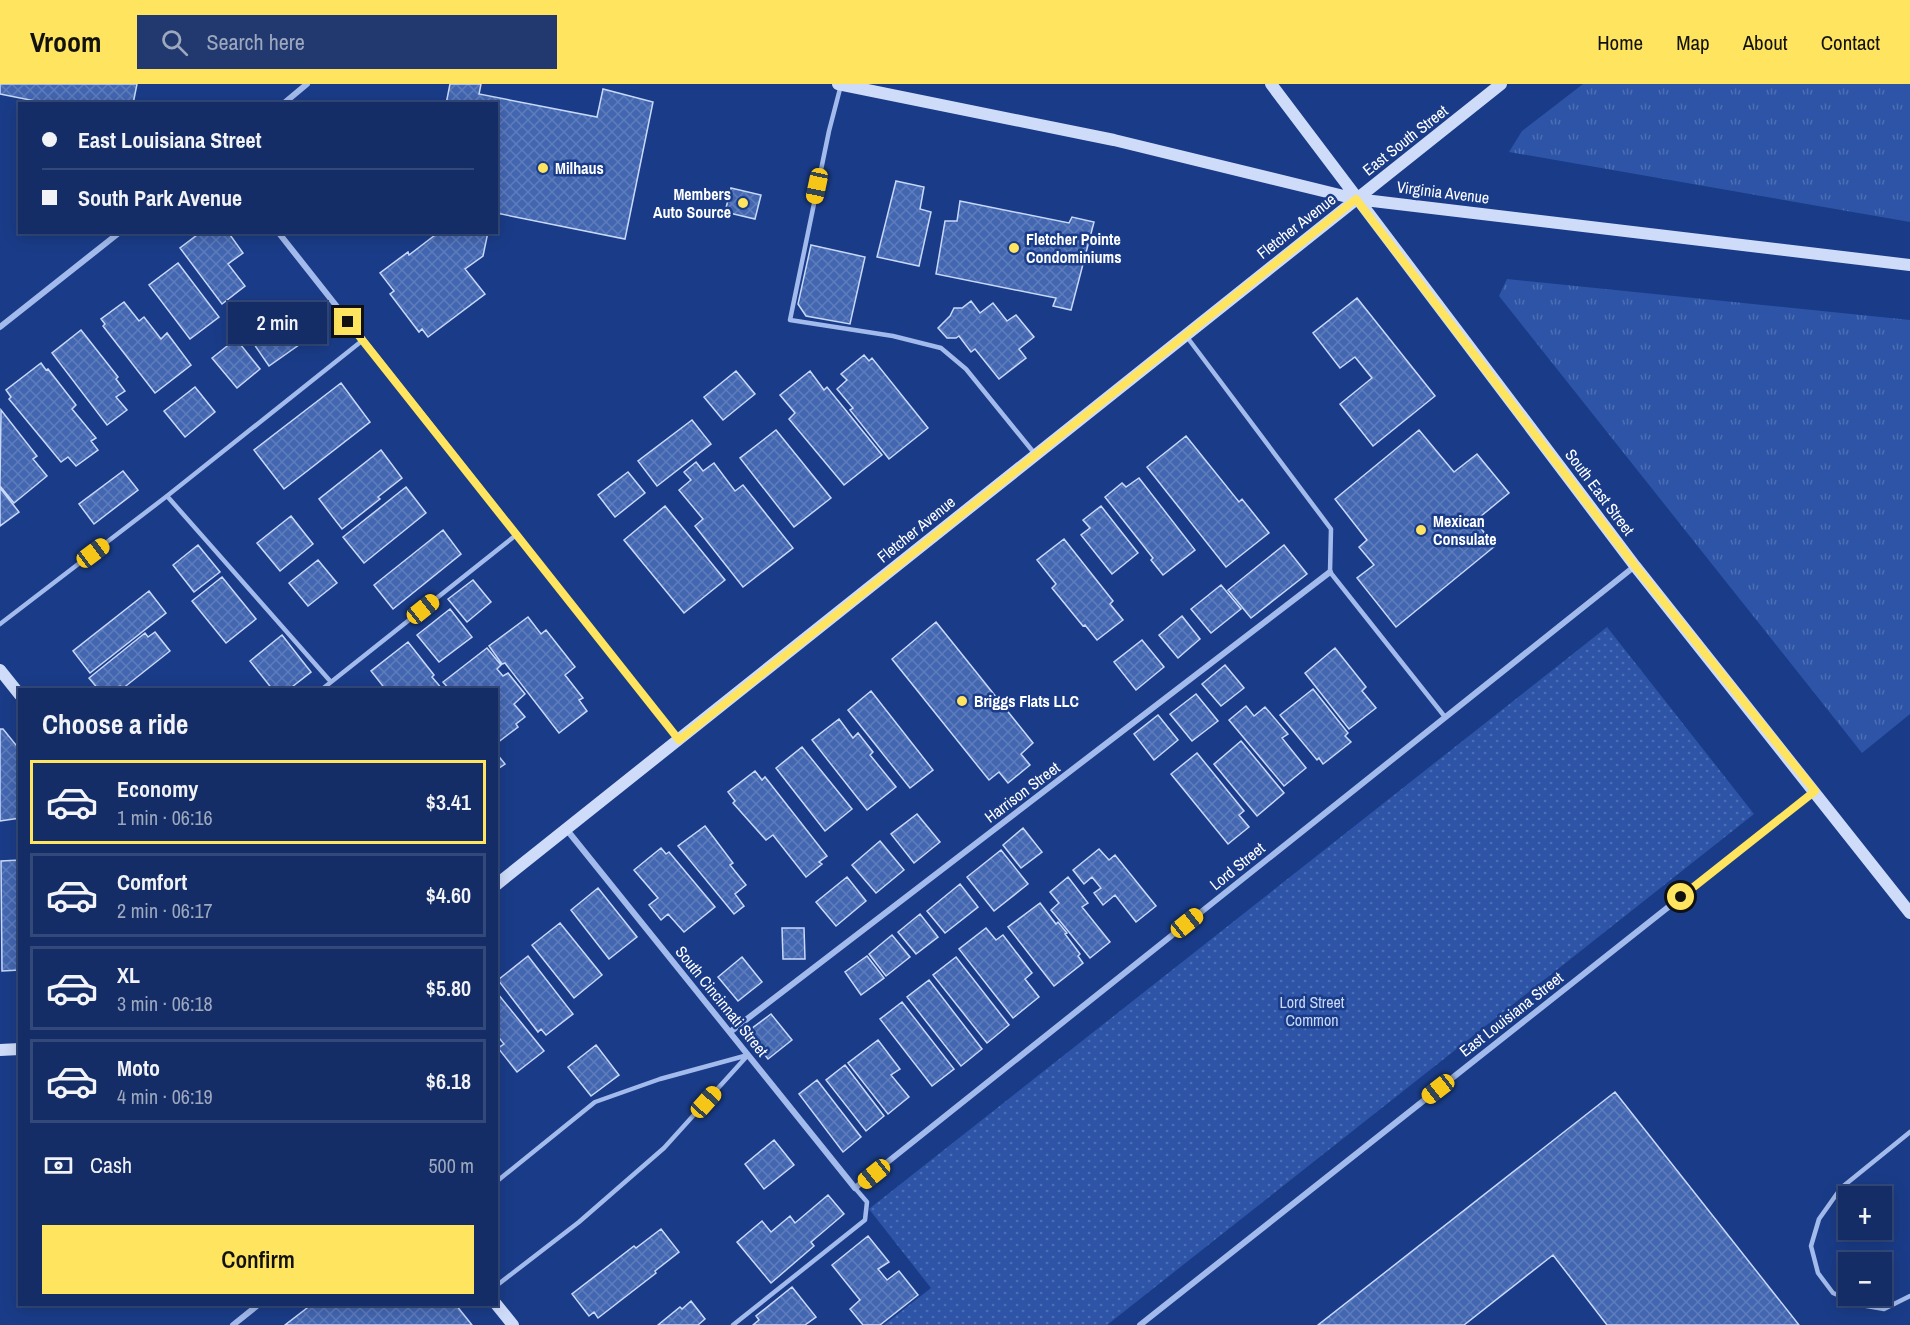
<!DOCTYPE html>
<html lang="en">
<head>
<meta charset="utf-8">
<style>
	:root { --surface:#142d66; --page:#21396f; --text:#f1f3f6; --muted:#9da8bf; --line:#33497a; --accent:#fee45f }
	body { margin:0; font-family:"Archivo Narrow",sans-serif; background:var(--page); color:var(--text); height:100vh; display:flex; flex-direction:column; font-size:22px; white-space:nowrap }
	* { box-sizing:border-box; margin:0 }
	p { font-size:20px; color:var(--muted) }
	.icon { flex:none; width:33px; height:33px; fill:none; stroke:currentColor; stroke-width:2; stroke-linecap:round; stroke-linejoin:round }
	.map { position:relative; flex:1; overflow:hidden }
	.panel { position:absolute; left:18px; top:604px; width:480px; height:618px; display:flex; flex-direction:column; background:var(--surface); border-radius:0px; box-shadow:0 3px 15px #0003,0 0 0 2px var(--line) }
	.panel>* { flex:none }
	.top-card { position:absolute; left:18px; top:18px; width:480px; height:132px; border-radius:0px; box-shadow:0 3px 15px #0003,0 0 0 2px var(--line); display:grid; align-content:center; height:132px; padding:0 24px; background:var(--surface) }
	.buttons { position:absolute; left:1838px; top:1102px; display:grid; gap:12px }
	.buttons a { display:grid; place-items:center; width:54px; height:54px; border-radius:0px; background:var(--surface); box-shadow:0 3px 15px #0003,0 0 0 2px var(--line); font-size:30px }
	.end { position:absolute; width:27px; height:27px; margin:-14px; border:8px solid #fee45f; background:#111; box-shadow:0 0 0 3px #111 }
	.from { border-radius:50% }
	.bubble { position:absolute; height:42px; border-radius:0px; background:var(--surface); box-shadow:0 3px 15px #0003,0 0 0 2px var(--line); font-size:20px; font-weight:600; line-height:42px; text-align:center }
	.car { position:absolute; width:18px; height:36px; margin:-18px -9px; border-radius:8px; box-shadow:0 0 4px 2px #0007; background:linear-gradient(#f5c518 24%,#345 0 40%,#f5c518 0 76%,#345 0 86%,#f5c518 0) }
	.top-card b { display:flex; align-items:center; gap:21px; height:57px; font-size:22px }
	.top-card b+b { border-top:2px solid var(--line) }
	.top-card i { width:15px; height:15px; background:var(--text) }
	ul { padding:0; list-style:none }
	li { display:flex; align-items:center; gap:18px; height:84px; margin:0 12px 9px; padding:0 12px; border:3px solid var(--line); border-radius:0px }
	li div { flex:1 }
	li b { display:block; font-size:22px }
	li em { font-style:normal; font-weight:600 }
	li.current { border-color:var(--accent) }
	li>.icon { width:54px; height:54px; stroke-width:1.5 }
	h2 { padding:0 24px; font-size:27px; line-height:72px }
	.pay { display:flex; align-items:center; gap:15px; height:66px; padding:0 24px; font-size:22px }
	.pay p { margin-inline-start:auto }
	.action { display:flex; gap:12px; margin-top:auto; padding:12px 24px }
	.action a { flex:1; height:69px; border-radius:0px; background:var(--accent); color:#111; font-size:24px; font-weight:600; line-height:69px; text-align:center }
	header { display:flex; align-items:center; gap:36px; box-sizing:border-box; height:84px; padding:0 30px; background:var(--accent); color:#111 }
	header strong { font-size:28px }
	nav { display:flex; gap:33px; margin-inline-start:auto; font-size:21px }
	.search { width:420px; height:54px; background:var(--page); display:flex; align-items:center; gap:15px; box-sizing:border-box; padding:0 21px; border-radius:0px; color:var(--muted); font-size:22px }
	.map>svg:first-child { display:block }
	.grass { fill:url(#grass-tufts) }
	.park { fill:url(#park-dots) }
	.building { fill:url(#building-cross-hatch); stroke:#c8d8f9; stroke-width:1.5 }
	.lines { fill:none; stroke-linecap:round; stroke-linejoin:round }
	.lane { stroke:#a3bbec; stroke-width:4.5 }
	.street { stroke:#a3bbec; stroke-width:6 }
	.secondary { stroke:#cfdcf9; stroke-width:12 }
	.route { stroke:#fee45f; stroke-width:8 }
	.poi-dot { fill:#fee45f; stroke:#1a3c88; stroke-width:2 }
	.labels { text-anchor:middle; dominant-baseline:central; stroke-width:5; stroke-linejoin:round; paint-order:stroke }
	.street-label { font-size:16px; fill:#fff; stroke:#1a3c88 }
	.poi-label { font-size:16px; font-weight:bold; fill:#fff; stroke:#1a3c88; text-anchor:start }
	.park-label { font-size:16px; fill:#c8d8f9; stroke:#1a3c88 }
</style>
</head>
<body>
<header>
<strong>Vroom</strong>
<div class="search"><svg class="icon" aria-label="search" viewBox="0 0 24 24"><circle cx="10" cy="10" r="6"/><path d="M15 15l6 6"/></svg>Search here</div>
<nav><a>Home</a><a>Map</a><a>About</a><a>Contact</a></nav>
</header>
<div class="map">
<svg width="1910" height="1241" viewBox="0 0 1910 1241">
	<defs>
		<pattern id="grass-tufts" width="24" height="20" patternUnits="userSpaceOnUse" patternTransform="scale(1.5)"><rect width="24" height="20" fill="#2d54a6"/><path d="M3 7l-1-3M5 7V3M7 7l1-3M15 17l-1-3M17 17v-4M19 17l1-3" fill="none" stroke="#4c6eb3"/></pattern>
		<pattern id="park-dots" width="8" height="8" patternUnits="userSpaceOnUse" patternTransform="scale(1.5)"><rect width="8" height="8" fill="#2d54a6"/><path d="M2 2h.1M6 6h.1" fill="none" stroke="#4c6eb3" stroke-width="1.8" stroke-linecap="round"/></pattern>
		<pattern id="building-cross-hatch" width="8" height="8" patternUnits="userSpaceOnUse" patternTransform="scale(1.5)"><rect width="8" height="8" fill="#4366b1"/><path d="M0 0l8 8M0 8l8-8" fill="none" stroke="#5f7dbd"/></pattern>
	</defs>
	<rect width="100%" height="100%" fill="#1a3c88"/>
	<path class="grass" d="M1583,0H1910V138L1509,68L1522,47Z
		M1507,195L1910,236V630L1862,669L1499,212Z"/>
	<path class="park" d="M1607,543L1754,730L1107,1241H884L931,1204L869,1125Z"/>
	<path class="building" d="M0,0H137L133,20H50L0,10Z
		M450,0H481L479,10L597,33L603,5L653,18L625,155L496,129V20H446Z
		M896,97L924,103L920,125L931,128L919,182L877,173Z
		M731,104L761,111L755,135L725,128Z
		M960,117L1069,139L1072,133L1094,138L1071,226L1053,222L1056,214L936,190L945,137H957Z
		M201,148H228L243,169L228,180L245,202L222,220L180,164Z
		M436,148H488L483,172L465,185L485,210L428,253L422,245L419,248L390,210L394,207L380,189L408,168L409,171L435,151Z
		M811,161L865,173L850,240L806,232L798,220Z
		M178,179L219,233L190,255L149,201Z
		M1357,214L1435,312L1373,362L1340,320L1372,294L1355,273L1340,284L1313,249Z
		M971,217L980,229L993,219L1007,237L1016,231L1034,253L1019,265L1026,274L999,295L975,265L971,268L959,252L956,254H947L938,244L950,232L954,224H962Z
		M124,218L139,237L144,233L161,255L167,249L191,281L155,309L103,242L105,240L101,235Z
		M277,221L303,258L269,282L243,244Z
		M81,246L118,293L116,295L125,307L116,313L127,326L107,341L52,269Z
		M236,255L260,285L237,304L212,274Z
		M864,271L869,277L872,274L928,344L889,375L850,326L853,324L837,305L847,296L841,290Z
		M41,279L46,286L48,285L76,321L72,325L96,354L91,357L98,366L76,382L68,373L61,378L9,315L11,313L6,306Z
		M736,287L755,310L723,336L704,313Z
		M810,287L824,306L827,303L882,371L844,401L789,335L795,329L780,311Z
		M341,299L370,338L284,405L254,366Z
		M195,303L215,328L185,353L164,327Z
		M1,326L37,372L33,375L47,392L14,419L0,402Z
		M692,336L711,360L657,402L638,377Z
		M776,346L831,414L794,443L740,374Z
		M1419,346L1454,388L1477,370L1509,409L1475,437L1495,462L1396,543L1357,494L1374,481L1359,463L1367,456L1335,415Z
		M1186,352L1239,418L1242,415L1269,449L1226,483L1147,383Z
		M381,366L402,394L378,413L380,415L342,445L319,415Z
		M696,378L703,387L714,379L735,407L743,401L793,464L743,503L695,442L703,435L679,406L691,396L684,388Z
		M123,387L138,406L94,440L79,420Z
		M628,388L645,409L615,433L598,411Z
		M1139,394L1195,466L1163,491L1151,476L1153,474L1105,413L1122,399L1126,403Z
		M406,403L426,429L364,479L343,453Z
		M0,404L19,428L0,442Z
		M665,422L725,496L684,529L624,456Z
		M1101,422L1138,469L1112,490L1081,451L1090,444L1083,436Z
		M291,432L313,460L280,487L257,459Z
		M443,446L461,470L393,525L374,501Z
		M1064,455L1113,517L1110,520L1123,536L1097,556L1085,541L1083,542L1052,504L1056,500L1037,476Z
		M198,461L220,488L194,508L173,481Z
		M1284,461L1307,490L1251,534L1228,506Z
		M318,476L337,499L308,522L289,499Z
		M222,493L256,535L226,559L192,517Z
		M473,496L491,518L467,538L448,515Z
		M1221,501L1241,525L1211,549L1191,525Z
		M149,507L166,529L90,589L73,567Z
		M450,525L472,553L439,578L417,551Z
		M1182,532L1200,555L1178,574L1159,551Z
		M528,533L541,550L546,546L575,583L565,591L583,614L579,616L587,627L559,649L505,579L502,580L489,562Z
		M936,538L1033,659L1021,670L1030,681L1008,699L999,688L989,696L892,575Z
		M155,548L170,567L122,605L120,602L115,606H99L89,594L145,549L148,553Z
		M282,551L311,588L288,606H273L250,577Z
		M1142,556L1164,583L1136,606L1114,578Z
		M408,558L434,591L432,593L443,606H418L416,604L386,606L371,587Z
		M487,564L501,581L497,585L503,592L508,589L525,610L514,620L525,633L516,640L518,643L497,659L496,606H450L443,598Z
		M1335,564L1366,603L1362,607L1376,624L1349,645L1305,589Z
		M1225,581L1244,604L1221,622L1202,600Z
		M1313,605L1348,649L1345,652L1351,658L1323,680L1319,674L1317,676L1280,631Z
		M871,607L933,686L910,704L848,626Z
		M1196,610L1218,637L1192,657L1170,630Z
		M1246,622L1254,632L1265,623L1288,650L1282,654L1306,684L1284,702L1229,636Z
		M1158,631L1178,656L1154,676L1134,650Z
		M839,635L853,654L858,649L873,668L870,671L896,703L867,726L812,656Z
		M0,645H3L20,666V734L0,737Z
		M1241,657L1284,709L1257,732L1214,680Z
		M802,663L852,725L825,747L776,684Z
		M496,669L505,680L496,686Z
		M1197,669L1244,727L1239,731L1249,743L1228,760L1171,690Z
		M755,687L762,696L765,693L827,772L819,778L822,780L806,793L773,751L766,756L733,719L735,717L728,708Z
		M917,730L940,758L914,779L891,750Z
		M705,742L733,779L730,781L746,801L735,810L744,822L734,830L678,762Z
		M1023,744L1042,768L1021,784L1003,761Z
		M880,757L904,786L876,809L852,781Z
		M661,764L666,770L669,768L715,823L684,848L668,830L661,836L649,821L658,814L634,786Z
		M1099,765L1109,776L1115,771L1156,822L1136,838L1115,811L1103,821L1094,809L1101,804L1092,793L1084,800L1073,786Z
		M1001,766L1028,800L994,827L967,793Z
		M20,776V886L2,887L1,777Z
		M847,793L866,817L836,842L816,818Z
		M1068,793L1088,819L1082,823L1110,858L1090,874L1051,826L1059,819L1050,808Z
		M960,800L978,823L945,849L927,827Z
		M598,804L637,853L609,875L571,826Z
		M1040,819L1056,840L1058,838L1067,849L1065,850L1080,870L1078,872L1083,879L1054,902L1008,843Z
		M920,830L938,853L916,870L898,848Z
		M560,839L602,891L574,914L532,861Z
		M782,844H804L805,875H783Z
		M986,844L996,856L1003,851L1032,889L1025,895L1039,913L1013,934L959,865Z
		M892,851L910,873L886,892L869,870Z
		M528,872L573,930L546,951L541,945L538,948L498,896Z
		M867,872L884,894L861,911L845,888Z
		M742,873L762,898L738,917L718,893Z
		M956,873L1009,941L987,959L933,891Z
		M929,896L982,965L961,982L907,913Z
		M498,910L544,967L517,988L498,964L504,960L496,950V911Z
		M902,918L954,985L932,1002L880,935Z
		M771,930L792,956L768,975L747,948Z
		M878,956L900,985L891,991L909,1013L888,1030L848,979Z
		M596,961L619,991L591,1012L568,983Z
		M845,981L884,1032L866,1047L826,996Z
		M817,996L861,1053L843,1068L799,1010Z
		M1615,1008L1799,1241H1607L1553,1171L1464,1241H1318Z
		M774,1056L794,1081L764,1105L745,1080Z
		M828,1111L844,1130L811,1158L814,1162L771,1199L737,1158L762,1137L771,1148L790,1132L795,1139Z
		M661,1145L679,1168L655,1187L656,1189L598,1234L594,1228L589,1232L572,1210L634,1162L636,1164Z
		M868,1152L889,1178L878,1185L887,1196L899,1187L918,1211L880,1241H863L850,1225L860,1216L832,1181Z
		M792,1203L816,1233L805,1241H753L759,1236L756,1232Z
		M691,1217L705,1235L698,1241H658L680,1223L682,1225Z
		M311,1221H456L472,1241H285Z"/>
	<g class="lines">
		<path class="lane" d="M841,1L829,47L790,236L893,252L941,264L966,285L1035,370
			M1187,253L1331,445L1330,488L1445,633
			M167,412L331,598
			M0,540L167,412L363,256
			M321,606L516,451
			M1910,1048L1841,1104L1819,1135L1811,1162L1818,1189L1833,1209L1861,1221L1884,1225L1910,1212
			M496,1098L595,1018L660,995L748,971
			M496,1202L579,1138L664,1064L748,971
			M733,1241L865,1136L867,1118L855,1104"/>
		<path class="street" d="M283,20L307,0
			M278,148L679,656
			M0,243L120,148
			M567,746L855,1104L1635,482
			M730,948L1330,488
			M233,1241L258,1221
			M1140,1241L1815,707"/>
		<path class="secondary" d="M838,0L1114,56L1356,115L1910,181
			M1271,0L1635,482L1910,829
			M0,586L20,611
			M496,801L1501,0
			M0,966L20,965
			M496,1220L513,1241"/>
	</g>
	<g class="lines">
		<path class="route" d="M348,238L679,656L1356,115L1635,482L1815,707L1681,813"/>
	</g>
	<g class="poi-dot">
		<circle cx="543" cy="84" r="6"/>
		<circle cx="743" cy="119" r="6"/>
		<circle cx="1014" cy="164" r="6"/>
		<circle cx="1421" cy="446" r="6"/>
		<circle cx="962" cy="617" r="6"/>
	</g>
	<g class="labels">
		<g class="street-label">
			<text transform="translate(1405 56) rotate(-38)">East South Street</text>
			<text transform="translate(1443 108) rotate(7)">Virginia Avenue</text>
			<text transform="translate(1296 142) rotate(-38)">Fletcher Avenue</text>
			<text transform="translate(1600 408) rotate(53)">South East Street</text>
			<text transform="translate(916 445) rotate(-39)">Fletcher Avenue</text>
			<text transform="translate(1022 708) rotate(-37)">Harrison Street</text>
			<text transform="translate(1237 782) rotate(-39)">Lord Street</text>
			<text transform="translate(722 917) rotate(51)">South Cincinnati Street</text>
			<text transform="translate(1511 930) rotate(-38)">East Louisiana Street</text>
		</g>
		<g class="poi-label">
			<text x="555" y="84">Milhaus</text>
			<text x="731" y="110" text-anchor="end">Members<tspan x="731" dy="18">Auto Source</tspan></text>
			<text x="1026" y="155">Fletcher Pointe<tspan x="1026" dy="18">Condominiums</tspan></text>
			<text x="1433" y="437">Mexican<tspan x="1433" dy="18">Consulate</tspan></text>
			<text x="974" y="617">Briggs Flats LLC</text>
		</g>
		<g class="park-label">
			<text x="1312" y="918">Lord Street<tspan x="1312" dy="18">Common</tspan></text>
		</g>
	</g>
</svg>
<div class="buttons">
<a>+</a>
<a>−</a>
</div>
<i class="end from" style="left:1681px;top:813px"></i>
<i class="end" style="left:348px;top:238px"></i>
<div class="bubble" style="left:228px;top:218px;width:99px">2 min</div>
<i class="car" style="left:817px;top:102px;rotate:192deg"></i>
<i class="car" style="left:93px;top:469px;rotate:53deg"></i>
<i class="car" style="left:423px;top:525px;rotate:51deg"></i>
<i class="car" style="left:1187px;top:839px;rotate:51deg"></i>
<i class="car" style="left:1438px;top:1005px;rotate:232deg"></i>
<i class="car" style="left:706px;top:1018px;rotate:42deg"></i>
<i class="car" style="left:874px;top:1090px;rotate:231deg"></i>
<div class="top-card">
<b><i class="from"></i>East Louisiana Street</b>
<b><i></i>South Park Avenue</b>
</div>
<section class="panel">
<h2>Choose a ride</h2>
<ul>
<li class="current"><svg class="icon" aria-label="car" viewBox="0 0 24 24"><path d="M5 17H2v-5l4-1 3-4h7l3 4 3 1v5h-3M9 17h6M6 11h13"/><circle cx="7" cy="17" r="2"/><circle cx="17" cy="17" r="2"/></svg><div><b>Economy</b><p>1 min · 06:16</p></div><em>$3.41</em></li>
<li><svg class="icon" aria-label="car" viewBox="0 0 24 24"><path d="M5 17H2v-5l4-1 3-4h7l3 4 3 1v5h-3M9 17h6M6 11h13"/><circle cx="7" cy="17" r="2"/><circle cx="17" cy="17" r="2"/></svg><div><b>Comfort</b><p>2 min · 06:17</p></div><em>$4.60</em></li>
<li><svg class="icon" aria-label="car" viewBox="0 0 24 24"><path d="M5 17H2v-5l4-1 3-4h7l3 4 3 1v5h-3M9 17h6M6 11h13"/><circle cx="7" cy="17" r="2"/><circle cx="17" cy="17" r="2"/></svg><div><b>XL</b><p>3 min · 06:18</p></div><em>$5.80</em></li>
<li><svg class="icon" aria-label="car" viewBox="0 0 24 24"><path d="M5 17H2v-5l4-1 3-4h7l3 4 3 1v5h-3M9 17h6M6 11h13"/><circle cx="7" cy="17" r="2"/><circle cx="17" cy="17" r="2"/></svg><div><b>Moto</b><p>4 min · 06:19</p></div><em>$6.18</em></li>
</ul>
<div class="pay"><svg class="icon" aria-label="cash" viewBox="0 0 24 24"><path d="M3 7h18v10H3z"/><circle cx="12" cy="12" r="2"/></svg>Cash<p>500 m</p></div>
<div class="action"><a>Confirm</a></div>
</section>
</div>
</body>
</html>
